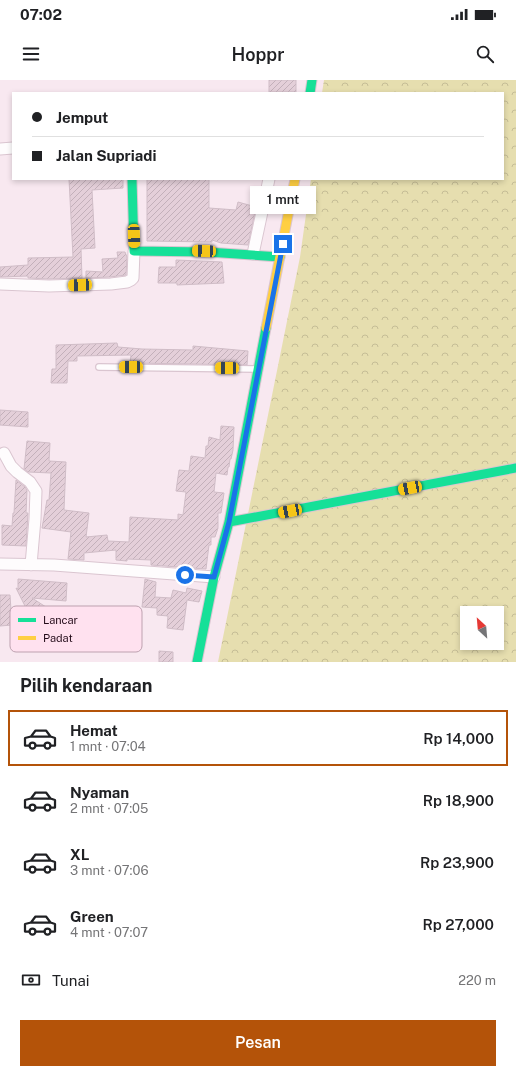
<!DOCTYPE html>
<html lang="id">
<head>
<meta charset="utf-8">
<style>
	:root { --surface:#fff; --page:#f2f2f2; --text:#202124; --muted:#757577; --line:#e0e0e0; --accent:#b45309 }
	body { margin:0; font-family:"Public Sans",sans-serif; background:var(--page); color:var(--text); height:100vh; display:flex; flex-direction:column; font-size:15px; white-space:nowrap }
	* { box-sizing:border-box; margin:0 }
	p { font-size:13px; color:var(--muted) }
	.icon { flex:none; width:22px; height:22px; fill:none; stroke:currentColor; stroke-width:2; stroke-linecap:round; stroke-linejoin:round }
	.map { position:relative; height:582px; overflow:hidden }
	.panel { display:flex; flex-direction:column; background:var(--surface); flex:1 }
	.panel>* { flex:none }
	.banner { position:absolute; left:12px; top:12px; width:492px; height:88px; border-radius:0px; box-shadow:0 2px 6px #0003; display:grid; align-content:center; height:88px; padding:0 20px; background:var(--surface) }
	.needle { width:26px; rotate:334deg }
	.controls { position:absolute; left:460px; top:526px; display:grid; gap:8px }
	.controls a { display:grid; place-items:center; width:44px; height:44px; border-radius:0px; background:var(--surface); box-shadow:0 2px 6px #0003; font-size:20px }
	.end { position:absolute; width:18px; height:18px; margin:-9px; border:5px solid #1a73e8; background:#fff; box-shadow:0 0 0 2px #fff }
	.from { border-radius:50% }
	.bubble { position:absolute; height:28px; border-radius:0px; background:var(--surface); box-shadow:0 2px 6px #0003; font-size:13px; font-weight:600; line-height:28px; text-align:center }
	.car { position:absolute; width:12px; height:24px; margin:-12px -6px; border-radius:5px; box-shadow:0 0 3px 1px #0007; background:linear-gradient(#f5c518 24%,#345 0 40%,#f5c518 0 76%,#345 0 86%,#f5c518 0) }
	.banner b { display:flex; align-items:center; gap:14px; height:38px; font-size:15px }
	.banner b+b { border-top:1px solid var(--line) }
	.banner i { width:10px; height:10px; background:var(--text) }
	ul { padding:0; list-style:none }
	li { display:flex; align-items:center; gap:12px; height:56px; margin:0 8px 6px; padding:0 12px; border:2px solid transparent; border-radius:0px }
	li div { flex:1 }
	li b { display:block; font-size:15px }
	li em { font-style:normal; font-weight:600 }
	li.selected { border-color:var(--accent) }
	li>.icon { width:36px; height:36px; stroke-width:1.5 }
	h2 { padding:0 20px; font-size:18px; line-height:48px }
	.pay { display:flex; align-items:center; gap:10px; height:44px; padding:0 20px; font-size:15px }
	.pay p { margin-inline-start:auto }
	.button { display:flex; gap:8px; margin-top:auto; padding:8px 20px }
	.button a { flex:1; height:46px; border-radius:0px; background:var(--accent); color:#fff; font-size:16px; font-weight:600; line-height:46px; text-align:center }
	.status { display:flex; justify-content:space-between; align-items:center; height:28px; padding:0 20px; background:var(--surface); direction:ltr }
	.status svg { height:11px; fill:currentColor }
	header { display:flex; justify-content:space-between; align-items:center; height:52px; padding:0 20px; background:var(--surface); font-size:18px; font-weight:600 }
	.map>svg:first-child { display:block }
	.forest { fill:url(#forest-crowns); fill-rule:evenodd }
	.building { fill:url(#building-hatch); stroke:#d0bdc7 }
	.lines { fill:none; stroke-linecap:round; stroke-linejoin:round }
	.lane-casing { stroke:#dac5d0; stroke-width:8 }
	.street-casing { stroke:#dac5d0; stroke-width:13 }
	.fast-casing { stroke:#dac5d0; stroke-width:11 }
	.slow-casing { stroke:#dac5d0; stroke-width:11 }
	.lane { stroke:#fefcfd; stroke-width:5.5 }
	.street { stroke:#fefcfd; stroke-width:11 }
	.fast { stroke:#16e098; stroke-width:9 }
	.slow { stroke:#ffcf43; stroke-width:9 }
	.route { stroke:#1a73e8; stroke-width:5 }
	.key { fill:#ffe1ef; stroke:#bda1af; stroke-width:1 }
	.key-label { font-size:11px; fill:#230b19 }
</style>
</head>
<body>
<div class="status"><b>07:02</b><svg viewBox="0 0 49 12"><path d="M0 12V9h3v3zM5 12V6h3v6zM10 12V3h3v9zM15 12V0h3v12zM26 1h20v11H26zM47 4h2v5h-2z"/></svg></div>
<header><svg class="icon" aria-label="menu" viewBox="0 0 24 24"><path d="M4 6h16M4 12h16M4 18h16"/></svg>Hoppr<svg class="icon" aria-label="search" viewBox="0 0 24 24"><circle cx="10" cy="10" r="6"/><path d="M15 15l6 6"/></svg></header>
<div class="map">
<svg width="516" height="582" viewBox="0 0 516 582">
	<defs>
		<pattern id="forest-crowns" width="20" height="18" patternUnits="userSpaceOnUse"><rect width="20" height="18" fill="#e6deaf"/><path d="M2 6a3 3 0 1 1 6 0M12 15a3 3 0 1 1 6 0" fill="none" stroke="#c5bd96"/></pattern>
		<pattern id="building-hatch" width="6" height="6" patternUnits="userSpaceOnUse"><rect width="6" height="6" fill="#e4cfd9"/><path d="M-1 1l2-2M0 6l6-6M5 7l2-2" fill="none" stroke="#c3b0ba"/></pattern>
	</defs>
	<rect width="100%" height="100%" fill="#f8e8f0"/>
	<path class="forest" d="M324,0H516V582H218L300,177L311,99H503V13H322ZM467,533H497V563H467Z"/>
	<path class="building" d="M269,0H296V12H269Z
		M69,99H123V108L92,110L95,168L81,169L82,198L49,199L28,198V196L0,197V187L28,185V178L73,177Z
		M147,99H209V128L236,130L238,122L256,127L248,165L221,163L212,160V162L147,161Z
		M117,172H125L127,177L126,195L110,197L86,198V191L103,192L102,179L118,178Z
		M176,180L222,182L224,203L177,205V203H158L159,187H176Z
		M117,263L118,267L142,269L193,270V266L248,271L247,285L134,283H130L131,275L77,276V281H68L67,303H51L52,289H56V265Z
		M0,330L28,332V347L0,345Z
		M221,346L234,347L233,370L231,379H230L229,387H228L227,395L216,393L214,412L224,413L221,433H218V448L215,457H211V465H209L206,489L178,487L151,485V480L127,479V481L116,480V470L84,473V480L68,479L71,452L42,448L47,420H49L51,393L28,392L24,389L27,361L50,363L49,381L66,382L64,430L89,433L86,457L107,455L108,461L129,462L130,437L178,440V434L183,435L186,412L176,411L179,390L189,391L191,376L205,378L206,366H208L209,357L220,360Z
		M16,400L25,407L27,410L26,433H28L26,466L2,465V445L12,446L13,433H14Z
		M18,499L67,503L66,521L32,518L63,538L30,536L16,508L18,509Z
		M145,499L156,502L155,517L171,518L173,510L186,513L187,508L202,511L199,522L187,520L183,550L167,548L168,536L157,535V528L142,527Z
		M0,515H10L12,545L0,546Z
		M159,571L173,572V582H159Z"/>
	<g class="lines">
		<defs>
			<path id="lane" d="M99,287L257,289"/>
			<path id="street" d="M0,69L13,68
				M253,174L269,99
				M0,204L49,206L111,204L127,202L131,200L133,198L134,171
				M4,373L11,386L17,392L30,402L36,411L35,439L31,485
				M0,484L54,485L214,497"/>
			<path id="fast" d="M310,13L312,0
				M132,99L134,171L207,172L280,177
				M229,442L516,388
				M197,582L214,497L229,442L266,248"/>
			<path id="slow" d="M266,248L295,99"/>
		</defs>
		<use href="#lane" class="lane-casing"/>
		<use href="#street" class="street-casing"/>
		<use href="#fast" class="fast-casing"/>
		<use href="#slow" class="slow-casing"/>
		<use href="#lane" class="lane"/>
		<use href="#street" class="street"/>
		<use href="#fast" class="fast"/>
		<use href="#slow" class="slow"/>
	</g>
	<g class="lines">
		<path class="route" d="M185,495L214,497L229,442L283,164"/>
	</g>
	<rect x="10" y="526" width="132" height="46" rx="6" class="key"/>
	<rect x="18" y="538" width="18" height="4" fill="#16e098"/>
	<rect x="18" y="556" width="18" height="4" fill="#ffcf43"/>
	<g class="key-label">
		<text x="43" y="544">Lancar</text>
		<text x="43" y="562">Padat</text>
	</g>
</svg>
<div class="controls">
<a><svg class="needle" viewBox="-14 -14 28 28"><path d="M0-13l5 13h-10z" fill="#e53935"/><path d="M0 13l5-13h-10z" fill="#757577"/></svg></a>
</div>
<i class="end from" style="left:185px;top:495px"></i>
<i class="end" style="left:283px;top:164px"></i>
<div class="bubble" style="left:250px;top:106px;width:66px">1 mnt</div>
<i class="car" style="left:134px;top:156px;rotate:178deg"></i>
<i class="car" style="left:204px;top:171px;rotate:272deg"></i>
<i class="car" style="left:80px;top:205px;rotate:268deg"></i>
<i class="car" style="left:131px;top:287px;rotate:271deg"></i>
<i class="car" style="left:227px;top:288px;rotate:271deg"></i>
<i class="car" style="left:410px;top:408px;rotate:259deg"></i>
<i class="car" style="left:290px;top:431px;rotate:259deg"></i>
<div class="banner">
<b><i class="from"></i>Jemput</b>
<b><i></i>Jalan Supriadi</b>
</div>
</div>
<section class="panel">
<h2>Pilih kendaraan</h2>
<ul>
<li class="selected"><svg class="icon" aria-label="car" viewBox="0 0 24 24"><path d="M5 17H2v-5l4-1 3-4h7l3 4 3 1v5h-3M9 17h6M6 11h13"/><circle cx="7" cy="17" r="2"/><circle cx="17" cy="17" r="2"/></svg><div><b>Hemat</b><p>1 mnt · 07:04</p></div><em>Rp 14,000</em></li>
<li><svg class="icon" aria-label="car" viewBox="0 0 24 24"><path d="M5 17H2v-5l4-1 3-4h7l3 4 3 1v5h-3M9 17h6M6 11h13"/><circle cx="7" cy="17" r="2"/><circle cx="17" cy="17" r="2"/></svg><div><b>Nyaman</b><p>2 mnt · 07:05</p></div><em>Rp 18,900</em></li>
<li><svg class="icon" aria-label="car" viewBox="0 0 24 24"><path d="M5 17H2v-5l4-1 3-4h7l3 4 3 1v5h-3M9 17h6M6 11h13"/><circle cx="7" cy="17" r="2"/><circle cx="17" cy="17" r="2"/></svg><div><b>XL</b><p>3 mnt · 07:06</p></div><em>Rp 23,900</em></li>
<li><svg class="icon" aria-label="car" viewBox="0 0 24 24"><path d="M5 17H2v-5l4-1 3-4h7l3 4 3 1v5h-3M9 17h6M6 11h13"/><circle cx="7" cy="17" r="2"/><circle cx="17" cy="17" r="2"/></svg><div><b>Green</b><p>4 mnt · 07:07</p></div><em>Rp 27,000</em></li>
</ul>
<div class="pay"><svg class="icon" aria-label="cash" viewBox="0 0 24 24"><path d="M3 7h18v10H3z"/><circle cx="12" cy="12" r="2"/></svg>Tunai<p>220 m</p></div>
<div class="button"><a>Pesan</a></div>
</section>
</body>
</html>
